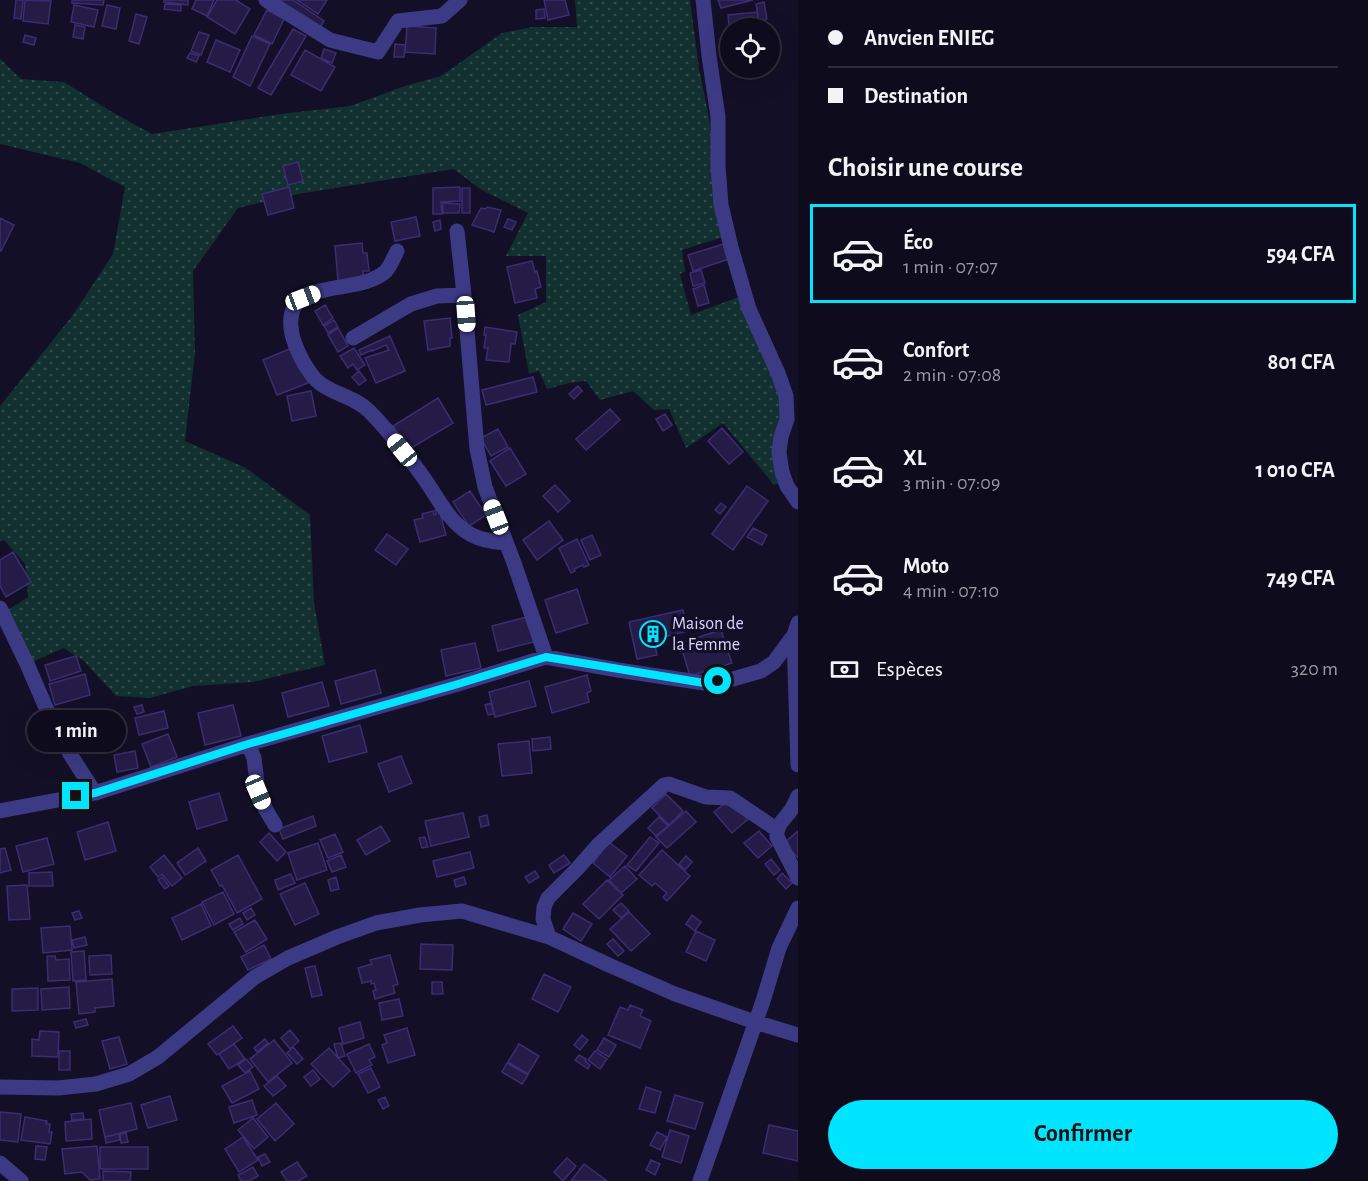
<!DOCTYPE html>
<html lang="fr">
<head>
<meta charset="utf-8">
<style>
	:root { --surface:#0e0b1c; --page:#171425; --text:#f1f3f6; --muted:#9b9ba3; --line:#2e2b3b; --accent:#00e5ff }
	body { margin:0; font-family:"Alegreya Sans",sans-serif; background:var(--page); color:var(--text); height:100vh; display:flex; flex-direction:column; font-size:22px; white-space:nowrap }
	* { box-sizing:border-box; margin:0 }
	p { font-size:20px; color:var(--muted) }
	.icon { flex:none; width:33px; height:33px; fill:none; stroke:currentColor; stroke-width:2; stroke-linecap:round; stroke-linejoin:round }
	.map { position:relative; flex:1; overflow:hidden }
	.panel { display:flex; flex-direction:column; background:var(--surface); width:570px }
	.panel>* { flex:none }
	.banner { display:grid; align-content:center; height:132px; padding:0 30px; background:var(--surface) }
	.fabs { position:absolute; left:720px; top:18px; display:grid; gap:12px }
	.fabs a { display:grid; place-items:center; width:60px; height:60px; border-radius:50%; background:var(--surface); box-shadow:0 6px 24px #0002,0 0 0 2px var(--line); font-size:30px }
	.end { position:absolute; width:27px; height:27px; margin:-14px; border:8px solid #00e5ff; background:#111; box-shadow:0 0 0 3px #111 }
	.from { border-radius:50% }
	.bubble { position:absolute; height:42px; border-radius:21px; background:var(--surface); box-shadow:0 6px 24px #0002,0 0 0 2px var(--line); font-size:20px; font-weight:700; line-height:42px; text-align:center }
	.car { position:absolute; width:18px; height:36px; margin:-18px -9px; border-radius:8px; box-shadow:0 0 4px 2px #0007; background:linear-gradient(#fff 24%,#345 0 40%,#fff 0 76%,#345 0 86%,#fff 0) }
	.banner b { display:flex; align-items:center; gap:21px; height:57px; font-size:22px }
	.banner b+b { border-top:2px solid var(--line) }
	.banner i { width:15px; height:15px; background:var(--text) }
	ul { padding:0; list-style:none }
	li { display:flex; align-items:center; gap:18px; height:99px; margin:0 12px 9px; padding:0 18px; border:3px solid transparent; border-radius:0px }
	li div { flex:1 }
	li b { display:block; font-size:22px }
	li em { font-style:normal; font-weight:700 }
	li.selected { border-color:var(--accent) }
	li>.icon { width:54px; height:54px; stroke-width:1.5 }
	h2 { padding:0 30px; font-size:27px; line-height:72px }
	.pay { display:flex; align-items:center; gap:15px; height:66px; padding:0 30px; font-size:22px }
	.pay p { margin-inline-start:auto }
	.cta { display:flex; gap:12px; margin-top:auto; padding:12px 30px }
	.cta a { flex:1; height:69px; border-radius:36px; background:var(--accent); color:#111; font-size:24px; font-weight:700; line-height:69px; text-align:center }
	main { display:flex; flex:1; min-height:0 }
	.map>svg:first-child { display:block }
	.grass { fill:url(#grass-dots) }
	.building { fill:#241b47; stroke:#3b2d73; stroke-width:1.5 }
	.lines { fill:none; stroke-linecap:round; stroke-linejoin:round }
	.street { stroke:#3d3a85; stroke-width:15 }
	.route { stroke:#00e5ff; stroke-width:8 }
	.labels { text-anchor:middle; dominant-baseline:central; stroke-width:6; stroke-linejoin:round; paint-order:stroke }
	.poi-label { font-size:18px; fill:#d9d4ff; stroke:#130f26; text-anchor:start }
</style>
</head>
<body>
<main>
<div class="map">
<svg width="798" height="1181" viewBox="0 0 798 1181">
	<defs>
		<pattern id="grass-dots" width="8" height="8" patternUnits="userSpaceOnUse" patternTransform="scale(1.5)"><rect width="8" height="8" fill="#12302f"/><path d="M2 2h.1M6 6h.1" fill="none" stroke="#344d4e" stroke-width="1.8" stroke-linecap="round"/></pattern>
	</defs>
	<rect width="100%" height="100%" fill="#130f26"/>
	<path class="grass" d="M575,0H690L699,68L709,118L723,237L682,250L685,271L680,274L691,315L741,296L779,389L782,482L774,485L723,423L686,448L669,409L654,410L633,391L600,400L586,381L569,383L547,389L539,371L529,374L518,315L546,302V256H506L528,213L480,189L454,169L298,194L238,208L193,271L195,353L185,441L246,468L310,515L314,602L325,665L253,682L193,686L150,698L116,696L85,662L64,648L27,664L3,613L28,597L25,564L4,540L0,542V406L73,315L113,254L125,187L80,163L0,144V59L21,79L64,82L112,112L152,134L281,114L350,106L405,86L441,76L502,33L533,27H577Z"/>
	<path class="building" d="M16,0H23L21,19L14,18Z
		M25,0L51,1L48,24L23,21Z
		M72,0H104L103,5L72,3Z
		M164,0H188V5L164,2Z
		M196,0H214L207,16L192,9Z
		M217,0H236L250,9L235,34L207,17Z
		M277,0H293L324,21L319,29Z
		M297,0H327L318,14Z
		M544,0H565L569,15L548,20Z
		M718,0H753L721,8Z
		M764,2L767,19L759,21L756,4Z
		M165,4L181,5V11L164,9Z
		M74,5L98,10L94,27L71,22Z
		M107,5L120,8L116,29L102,26Z
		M544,9L545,18L536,19V10Z
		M267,10L284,19L272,44L254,35Z
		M757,12L759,28H730V35L728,15Z
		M136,14L147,17L139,44L129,41Z
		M75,25L85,27L83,39L73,37Z
		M407,26L436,28L435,54L405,52Z
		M293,29L306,36L271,95L258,88Z
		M199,32L209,35L201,55L191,51Z
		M25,35L36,38L34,45L23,42Z
		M252,36L270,44L250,86L233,77Z
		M216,40L240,50L230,72L207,62Z
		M395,44L405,45L404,57H394Z
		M324,49L336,53L332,63L321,58Z
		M305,50L335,67L321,91L291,75Z
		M190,53L199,56L196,62L187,58Z
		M298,162L303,181L288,185L283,166Z
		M289,187L294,208L268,215L262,194Z
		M460,187V201L441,202L442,214H433V188Z
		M462,188H470V213H462Z
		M443,203L460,204L459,213H443Z
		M487,207L501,210L494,232L472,225L481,208L486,209Z
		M416,217L420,236L395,241L391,222Z
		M0,218L14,225L1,251H0Z
		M508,219L516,222L512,230L504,227Z
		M440,220L441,229L435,231L433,222Z
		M362,243L363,253H367L369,271H363L364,279L338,281L335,246Z
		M727,243L732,258L693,271L688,255Z
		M532,261L535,272L537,271L541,287L535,289L537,298L515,303L507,267Z
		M701,270L705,283L693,286L690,273Z
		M704,285L709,303L698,306L693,289Z
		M325,305L333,318L323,325L315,311Z
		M450,318L452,338H450V346L428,350L424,321Z
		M334,320L338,327L328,333L324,326Z
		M485,327L517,332L515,344H511L509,362L486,360L488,348H484L486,335H484Z
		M338,328L348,346L338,352L328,335Z
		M390,336L405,371L376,383L365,358L389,350L386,345L372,351V350L361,355L359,350Z
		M294,347L308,383L277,395L263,360Z
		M354,348L365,365L357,370L353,364L348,368L340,356Z
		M359,371L366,380L359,385L352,377Z
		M533,377L537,392L486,405L482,390Z
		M578,386L582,391L574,399L569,394Z
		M311,391L316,416L292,421L287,396Z
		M438,398L453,423L408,450L393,426Z
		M610,409L620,420L586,450L576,439Z
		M665,414L672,425L663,431L656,419Z
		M722,428L743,452L729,464L708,441Z
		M498,429L508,447L491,456L481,438Z
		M510,448L526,474L506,486L490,461Z
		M555,485L570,501L558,512L543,496Z
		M747,486L768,501L733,550L712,534Z
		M470,491L486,515L469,526L453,502Z
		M721,503L726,507L720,514L715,510Z
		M439,509L446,535L420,542L414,520L423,518L422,514L433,511L434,515L436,514L435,510Z
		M549,521L563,540L537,560L523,540Z
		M753,528L767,535L762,545L747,537Z
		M387,534L408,549L396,565L375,550Z
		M592,535L601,555L590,560L581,540Z
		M577,539L589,565L584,567L583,565L574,569L575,571L571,573L559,548Z
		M13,552L31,582L6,597L0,586V560Z
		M577,589L588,623L556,633L545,600Z
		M683,610L688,631L660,638L655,645L657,655L637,659L629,622Z
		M531,616L537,641L498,651L492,626Z
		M721,630L732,663L690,676L680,643Z
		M475,643L481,668L446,676L441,650Z
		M76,656L81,671L50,681L45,665Z
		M375,670L381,693L341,704L335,681Z
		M85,674L90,695L55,705L49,684Z
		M587,675L591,691L587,693L589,702L552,713L545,687Z
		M529,681L536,706L495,717L489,692Z
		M322,682L329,706L288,717L282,693Z
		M491,703L494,714L488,715L485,705Z
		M142,705L144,712L137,714L134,707Z
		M233,705L241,736L205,745L198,713Z
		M164,711L168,728L139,735L135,718Z
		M360,725L367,752L329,762L322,736Z
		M168,734L177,757L151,767L142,744Z
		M550,737L551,749L533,751L532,739Z
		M529,741L532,773L502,776L498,744Z
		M135,751L138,768L117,772L114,755Z
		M401,756L412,783L389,792L378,764Z
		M219,793L227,820L197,829L189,802Z
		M666,794L683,811L669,825L652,808Z
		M730,799L748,819L732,833L714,812Z
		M686,811L696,822L667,848L656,837Z
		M463,813L469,837L431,846L425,821Z
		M487,815L489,825L481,827L479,817Z
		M313,816L316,826L283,839L279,829Z
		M659,817L668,826L656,836L648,828Z
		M108,822L116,851L85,860L77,832Z
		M381,826L390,841L366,855L357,840Z
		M759,831L772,846L758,858L744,843Z
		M798,831V858L784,843Z
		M269,833L286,852L277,861L260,842Z
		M335,834L343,852L328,858L320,840Z
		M425,837L428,847L422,848L419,838Z
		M650,837L659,843L636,871L627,865Z
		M47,838L54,864L23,872L16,846Z
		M609,842L627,856L610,877L593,863Z
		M318,843L327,870L297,880L288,853Z
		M5,848L11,870L0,873V849Z
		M198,848L206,861L185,875L177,863Z
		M662,850L690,876L667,901L663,897L667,893L655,883L652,886L639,875Z
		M470,852L474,868L437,877L433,861Z
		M164,855L182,878L172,886L162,874L158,877L150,867Z
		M238,855L262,899L237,913L222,885L220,886L211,870Z
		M341,855L346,867L332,872L327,861Z
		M564,855L570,863L554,873L549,865Z
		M686,856L692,862L685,870L679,864Z
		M771,859L780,870L774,875L765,864Z
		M625,866L637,879L621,893L609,880Z
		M535,871L539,877L529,883L525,877Z
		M52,872L53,886H29V873Z
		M782,873L792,883L786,889L777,879Z
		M291,874L295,883L278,890L275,880Z
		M162,877L169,886L165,889L158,880Z
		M336,877L339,889L331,891L328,880Z
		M464,877L466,884L456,887L454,880Z
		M607,880L623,895L599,919L583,904Z
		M305,883L319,914L295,925L280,894Z
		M27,885L30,919L9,920L7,886Z
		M223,892L234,914L214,925L202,902Z
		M621,903L629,911L621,918L613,910Z
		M201,904L211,926L182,940L172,918Z
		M251,908L255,915L247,920L243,913Z
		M79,911L82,918L75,920L72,913Z
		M629,912L650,934L631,951L610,929Z
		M573,913L592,924L581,941L563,929Z
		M692,915L701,922L695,931L686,924Z
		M240,918L243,924L233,930L229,924Z
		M255,920L267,939L246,952L234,932Z
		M70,926L72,950L43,953L41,928Z
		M696,931L715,940L706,961L686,952Z
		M85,937L87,945L74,948L72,940Z
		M613,939L624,951L618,956L607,944Z
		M421,944L453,945L452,970L420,969Z
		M264,945L271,959L248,970L241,957Z
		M84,951L86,980L73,981L71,952Z
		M111,955L112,974L90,975L89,956Z
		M390,955L398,984L393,986L395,993L375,999L373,991L376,990L374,983L371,984V981L362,983L358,968L372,964L370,960Z
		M47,956H55L56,960L69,959L70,980L48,981Z
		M315,966L322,995L312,997L305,968Z
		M544,974L571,987L558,1012L532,999Z
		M112,979L114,1006L95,1008V1012L79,1014L76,982Z
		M432,982H442L443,994H432Z
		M69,987L70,1008L42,1010L41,989Z
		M38,988V1010L12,1011V989Z
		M399,999L403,1016L382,1020L379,1003Z
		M630,1005L643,1010L640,1016L651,1021L640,1048L608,1035L620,1007L628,1010Z
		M86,1019L88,1025L76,1028L74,1022Z
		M360,1022L364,1038L343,1044L339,1028Z
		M233,1026L242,1038L217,1055L208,1044Z
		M407,1028L415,1055L388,1063L382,1045L387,1043L384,1035Z
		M290,1030L299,1041L290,1049L281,1038Z
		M40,1031L59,1032L58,1057L32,1056V1039L39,1040Z
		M582,1035L588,1040L580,1050L574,1045Z
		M119,1037L127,1064L110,1069L102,1041Z
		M604,1038L616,1045L609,1057L597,1050Z
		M265,1039L268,1043L257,1052L254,1048Z
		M274,1040L292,1063L268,1082L250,1059Z
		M341,1043L345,1056L338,1058L334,1044Z
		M234,1044L245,1059L229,1069L219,1054Z
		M369,1044L375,1057L369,1060L372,1065L356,1073L347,1054Z
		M519,1044L539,1056L528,1074L508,1062Z
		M293,1047L303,1059L297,1064L287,1053Z
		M329,1048L350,1071L333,1087L311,1064Z
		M59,1051H70V1070H59Z
		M595,1051L607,1059L600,1069L588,1060Z
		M579,1055L586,1059L585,1061L590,1065L588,1069L575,1060Z
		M246,1059L253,1067L245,1073L238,1065Z
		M507,1063L528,1075L522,1084L502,1072Z
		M371,1068L380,1087L368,1093L358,1074Z
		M313,1070L320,1079L311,1086L304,1077Z
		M250,1071L259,1089L232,1103L222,1086Z
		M277,1076L286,1086L273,1096L264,1086Z
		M646,1087L661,1092L655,1113L639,1109Z
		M675,1095L703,1103L695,1129L667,1121Z
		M170,1096L177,1120L148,1128L141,1105Z
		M385,1097L389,1106L383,1109L378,1100Z
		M252,1100L257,1115L234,1123L229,1107Z
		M131,1103L137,1129L105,1137L99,1110Z
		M276,1103L294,1124L275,1141L257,1119Z
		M0,1112L21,1114L18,1142L0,1140Z
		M83,1113L84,1119L72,1120L71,1114Z
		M25,1117L47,1121L46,1124H50L49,1132H52L50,1144L21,1140Z
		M253,1118L268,1137L254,1149L238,1130Z
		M91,1119L92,1139L66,1141L65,1122Z
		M769,1125L798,1131V1161L763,1153Z
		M670,1130L689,1136L681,1163L662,1157Z
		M657,1132L667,1137L660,1150L650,1145Z
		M126,1133L128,1142L121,1143L120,1134Z
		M119,1134L120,1140L106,1143L105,1137Z
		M243,1137L258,1160L239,1172L225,1149Z
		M36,1146L47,1147L45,1160L35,1159Z
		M97,1146L100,1179L90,1180L82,1172L65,1174L62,1149Z
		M100,1147H148V1169H100Z
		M265,1154L270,1162L262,1166L258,1157Z
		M567,1158L576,1166L563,1181L554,1172Z
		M651,1160L660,1164L655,1175L646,1170Z
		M297,1162L307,1176L298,1181H287L281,1172Z
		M584,1164L607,1181H571Z
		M253,1167L258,1176L249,1181H241L238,1175Z
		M103,1171L131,1172L130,1181H103Z"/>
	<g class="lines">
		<path class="street" d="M266,0L330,40L378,52L398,21L442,16L460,0
			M703,0L709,56L718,117V166L721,205L731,247L749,309L778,373L786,396L787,419L781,437L779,452L782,472L787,486L798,502
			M457,231L464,295L477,449L485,487L514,563L546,657
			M397,251C394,257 391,265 386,271C365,292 307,282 294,307C284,328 299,357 311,374C325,394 352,394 369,411C388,430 405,452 421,474C436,494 448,522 470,534C480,540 494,542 505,543
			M353,338L411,304L437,296L464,295
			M0,608L27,664L47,710L70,754L95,793
			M794,635L798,765
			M248,744L254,758L258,791L266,810L275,825
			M798,796C796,800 794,806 791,810C785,819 776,824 777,837L798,878
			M0,811L95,793L248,744L458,684L546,657L618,670L704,683L733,679L761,671L774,662L794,635L798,623
			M549,937L543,919L544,907L548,898L577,869L599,844L664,785L669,784L706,797L730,798L776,829
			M0,1087L58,1088L96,1084L129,1074L158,1057L255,977L288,958L337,937L376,923L420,915L462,911L549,937L611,966L675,994L755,1022L798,1035
			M0,1163L21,1181
			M700,1181L763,1001L779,948L798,908"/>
	</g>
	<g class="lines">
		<path class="route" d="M76,796L95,793L248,744L458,684L546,657L704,683L718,681"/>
	</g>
	<defs>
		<symbol id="building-ring" viewBox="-11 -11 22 22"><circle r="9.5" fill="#130f26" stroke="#00e5ff" stroke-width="1.5"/><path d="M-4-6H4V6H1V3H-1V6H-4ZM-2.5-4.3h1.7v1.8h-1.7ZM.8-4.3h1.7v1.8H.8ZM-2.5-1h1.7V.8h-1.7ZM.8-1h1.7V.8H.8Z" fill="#00e5ff"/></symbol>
	</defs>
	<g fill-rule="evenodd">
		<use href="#building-ring" x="638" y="619" width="30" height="30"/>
	</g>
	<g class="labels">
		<g class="poi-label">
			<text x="672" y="624">Maison de<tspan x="672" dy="21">la Femme</tspan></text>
		</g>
	</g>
</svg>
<div class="fabs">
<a><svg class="icon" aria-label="locate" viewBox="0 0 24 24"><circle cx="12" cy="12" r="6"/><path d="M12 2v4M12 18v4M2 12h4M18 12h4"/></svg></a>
</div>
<i class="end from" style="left:718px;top:681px"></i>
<i class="end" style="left:76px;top:796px"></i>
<div class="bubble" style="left:27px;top:710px;width:99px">1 min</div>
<i class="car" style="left:303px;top:298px;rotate:69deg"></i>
<i class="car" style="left:466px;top:314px;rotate:176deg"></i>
<i class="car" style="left:402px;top:450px;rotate:321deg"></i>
<i class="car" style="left:496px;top:517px;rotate:339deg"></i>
<i class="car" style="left:258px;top:792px;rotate:157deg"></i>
</div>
<section class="panel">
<div class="banner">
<b><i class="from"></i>Anvcien ENIEG</b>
<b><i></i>Destination</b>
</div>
<h2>Choisir une course</h2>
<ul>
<li class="selected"><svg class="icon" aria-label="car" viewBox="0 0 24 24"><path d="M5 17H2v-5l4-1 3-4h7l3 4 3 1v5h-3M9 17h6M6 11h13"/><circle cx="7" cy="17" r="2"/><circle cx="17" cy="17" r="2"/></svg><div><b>Éco</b><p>1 min · 07:07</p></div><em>594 CFA</em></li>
<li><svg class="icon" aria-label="car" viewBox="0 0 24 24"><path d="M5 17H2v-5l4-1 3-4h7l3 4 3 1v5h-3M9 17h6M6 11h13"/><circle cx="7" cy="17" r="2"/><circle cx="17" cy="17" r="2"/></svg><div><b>Confort</b><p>2 min · 07:08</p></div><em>801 CFA</em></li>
<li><svg class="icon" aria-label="car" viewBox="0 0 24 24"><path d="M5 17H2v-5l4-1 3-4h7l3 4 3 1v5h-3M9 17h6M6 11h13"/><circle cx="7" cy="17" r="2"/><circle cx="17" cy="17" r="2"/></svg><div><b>XL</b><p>3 min · 07:09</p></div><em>1 010 CFA</em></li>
<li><svg class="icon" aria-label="car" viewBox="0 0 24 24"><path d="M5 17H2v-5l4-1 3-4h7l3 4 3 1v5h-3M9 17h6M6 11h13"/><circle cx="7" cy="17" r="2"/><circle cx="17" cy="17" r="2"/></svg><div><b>Moto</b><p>4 min · 07:10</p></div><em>749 CFA</em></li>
</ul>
<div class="pay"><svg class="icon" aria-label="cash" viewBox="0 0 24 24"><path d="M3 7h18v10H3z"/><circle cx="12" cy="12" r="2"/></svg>Espèces<p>320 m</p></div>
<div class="cta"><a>Confirmer</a></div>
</section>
</main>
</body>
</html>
